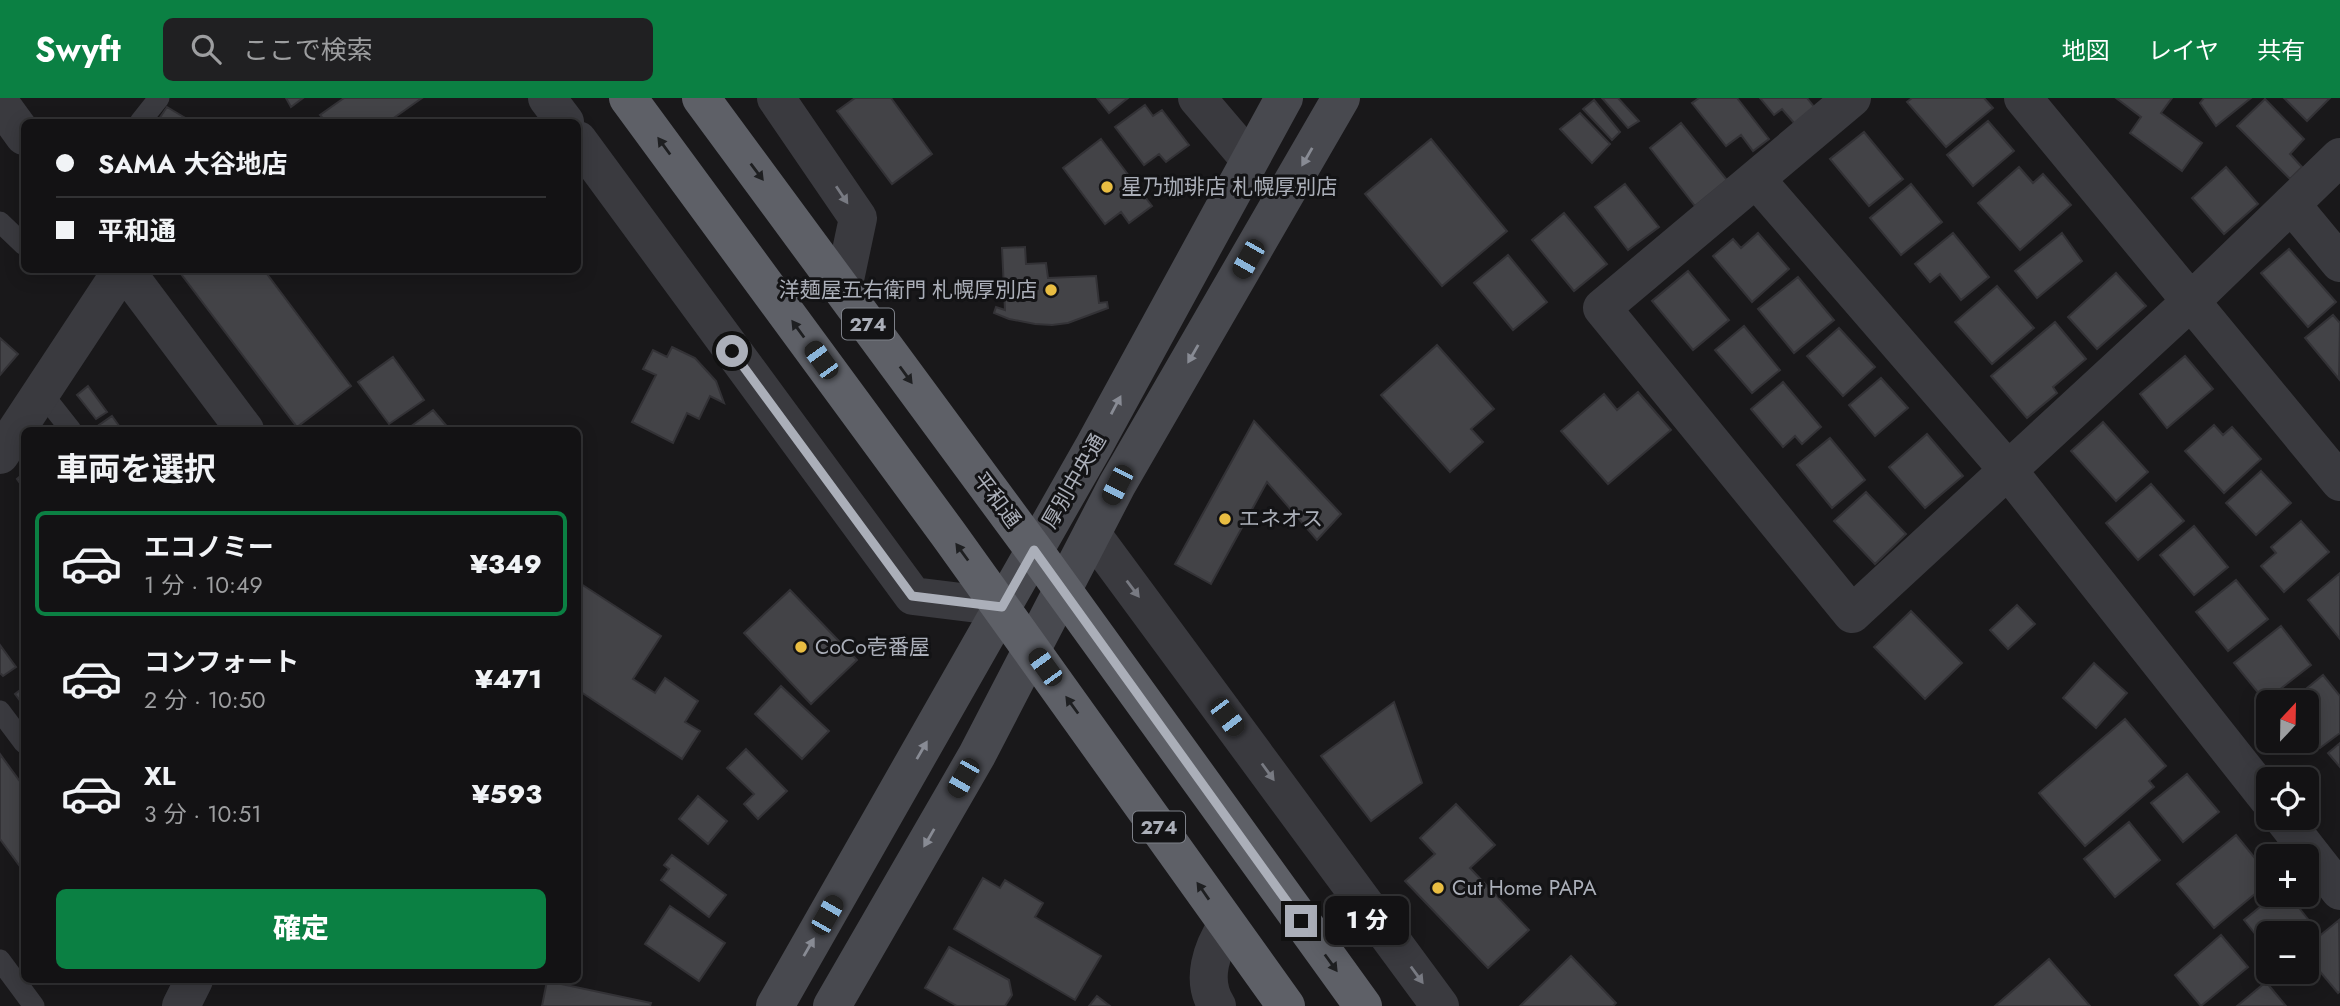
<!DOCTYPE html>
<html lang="ja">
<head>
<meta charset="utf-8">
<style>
	:root { --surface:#131214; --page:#202022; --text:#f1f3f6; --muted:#9d9ea0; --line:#323234; --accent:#0b8043 }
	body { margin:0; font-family:Jost,"Noto Sans JP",sans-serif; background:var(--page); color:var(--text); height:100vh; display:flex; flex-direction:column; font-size:26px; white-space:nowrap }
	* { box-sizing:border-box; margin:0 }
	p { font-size:23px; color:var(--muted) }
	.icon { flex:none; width:38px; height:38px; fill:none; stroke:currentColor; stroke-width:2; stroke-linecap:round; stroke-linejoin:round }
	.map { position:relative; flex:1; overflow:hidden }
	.sheet { position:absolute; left:21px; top:329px; width:560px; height:556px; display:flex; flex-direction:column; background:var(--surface); border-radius:10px; box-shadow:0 4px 18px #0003,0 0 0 2px var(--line) }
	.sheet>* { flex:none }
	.banner { position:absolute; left:21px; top:21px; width:560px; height:154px; border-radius:10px; box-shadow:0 4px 18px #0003,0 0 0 2px var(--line); display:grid; align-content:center; height:154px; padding:0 35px; background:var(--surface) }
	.needle { width:46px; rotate:22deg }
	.buttons { position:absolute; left:2256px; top:592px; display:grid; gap:14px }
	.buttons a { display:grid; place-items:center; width:63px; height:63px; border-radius:10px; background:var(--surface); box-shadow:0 4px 18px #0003,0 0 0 2px var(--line); font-size:35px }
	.end { position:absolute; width:32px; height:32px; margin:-16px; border:9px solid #abafb9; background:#111; box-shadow:0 0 0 4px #111 }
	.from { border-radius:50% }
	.bubble { position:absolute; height:49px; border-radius:10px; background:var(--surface); box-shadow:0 4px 18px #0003,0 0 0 2px var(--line); font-size:23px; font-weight:800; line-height:49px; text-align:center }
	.car { position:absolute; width:21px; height:42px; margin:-21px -10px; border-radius:9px; box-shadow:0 0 5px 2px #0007; background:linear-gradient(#222 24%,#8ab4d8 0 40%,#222 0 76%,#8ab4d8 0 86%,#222 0) }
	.banner b { display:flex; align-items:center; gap:24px; height:66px; font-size:26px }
	.banner b+b { border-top:2px solid var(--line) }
	.banner i { width:18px; height:18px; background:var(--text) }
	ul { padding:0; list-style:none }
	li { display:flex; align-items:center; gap:21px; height:105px; margin:0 14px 10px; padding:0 21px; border:4px solid transparent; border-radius:10px }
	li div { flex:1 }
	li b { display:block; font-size:26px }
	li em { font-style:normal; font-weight:800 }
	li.current { border-color:var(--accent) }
	li>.icon { width:63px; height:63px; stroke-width:1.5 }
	h2 { padding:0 35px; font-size:32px; line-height:84px }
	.primary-button { display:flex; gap:14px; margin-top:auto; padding:14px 35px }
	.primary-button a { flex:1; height:80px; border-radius:10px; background:var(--accent); color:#fff; font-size:28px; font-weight:800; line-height:80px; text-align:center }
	header { display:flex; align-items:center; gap:42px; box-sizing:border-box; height:98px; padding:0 35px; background:var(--accent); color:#fff }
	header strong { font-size:33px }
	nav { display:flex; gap:38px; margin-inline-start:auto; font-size:24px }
	.search { width:490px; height:63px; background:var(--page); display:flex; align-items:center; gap:18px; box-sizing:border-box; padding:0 24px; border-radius:10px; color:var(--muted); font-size:26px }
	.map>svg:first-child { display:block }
	.building { fill:#434347; stroke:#333236; stroke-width:2 }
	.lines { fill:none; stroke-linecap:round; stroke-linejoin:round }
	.service { stroke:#3a3a3f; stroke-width:21 }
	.minor { stroke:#3a3a3f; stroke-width:38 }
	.secondary { stroke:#48494f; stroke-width:38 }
	.trunk { stroke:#5e6067; stroke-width:38 }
	.oneway { fill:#1e1f21 }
	.oneway2 { fill:#888b94 }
	.oneway3 { fill:#787a82 }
	.route { stroke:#abafb9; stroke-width:9 }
	.poi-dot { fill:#e9bd42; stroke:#131315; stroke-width:2.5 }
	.labels { text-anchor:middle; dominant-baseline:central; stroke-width:6; stroke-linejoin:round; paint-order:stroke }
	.shield { fill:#131315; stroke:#7d8088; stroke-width:2 }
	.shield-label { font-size:19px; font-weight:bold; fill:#abafb9 }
	.poi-label { font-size:21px; fill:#abafb9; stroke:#131315; text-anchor:start }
	.street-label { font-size:21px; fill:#abafb9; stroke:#131315 }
</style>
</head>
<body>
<header>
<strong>Swyft</strong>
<div class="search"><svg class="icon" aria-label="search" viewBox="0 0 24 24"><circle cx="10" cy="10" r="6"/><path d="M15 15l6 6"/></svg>ここで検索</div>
<nav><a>地図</a><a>レイヤ</a><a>共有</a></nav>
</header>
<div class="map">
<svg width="2340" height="908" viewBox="0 0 2340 908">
	<rect width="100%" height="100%" fill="#19181a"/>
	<path class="building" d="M286,0H303L291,9Z
		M344,0H422L388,24H326L320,17Z
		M855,0H891L932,56L892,86L837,13Z
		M1097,0H1128L1109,15Z
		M1602,0H1618L1639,23L1628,30Z
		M1699,0H1737L1769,41L1753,53L1741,37L1726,48L1692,5Z
		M1760,0H1807L1815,10L1795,26L1782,11L1774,17Z
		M1912,0H1984L1993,10L1946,49L1907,4Z
		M2116,0H2172L2161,15L2202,45L2182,73L2130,35L2141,19Z
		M2204,0H2251L2216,28L2200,5Z
		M2284,0H2330L2307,23Z
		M2265,1L2304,41L2290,56L2302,69L2290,81L2237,28Z
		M1594,2L1620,34L1612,42L1583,11Z
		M1145,7L1153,18L1162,12L1189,47L1166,64L1159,56L1144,67L1115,29Z
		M167,9L192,24H157Z
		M1580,15L1610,46L1592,65L1560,31Z
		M1988,23L2014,53L1973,88L1947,57Z
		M1681,25L1727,82L1695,108L1650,50Z
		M1864,34L1903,81L1869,108L1830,61Z
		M1101,41L1152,108L1129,125L1121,114L1105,126L1063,70Z
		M1431,41L1507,133L1442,188L1365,96Z
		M2019,69L2033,85L2043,76L2071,107L2020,152L1978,105Z
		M2226,69L2258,106L2224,136L2192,100Z
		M1625,86L1659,129L1628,152L1595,109Z
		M1911,86L1942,124L1901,157L1870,120Z
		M1564,115L1607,166L1574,193L1532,142Z
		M1758,135L1789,171L1752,204L1713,158L1733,141L1741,150Z
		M1953,135L1989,179L1961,202L1940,176L1930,184L1915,166Z
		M2062,135L2082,163L2037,200L2015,173Z
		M1025,149L1026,166L1046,165L1048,180L1096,178L1099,205L1107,204L1108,210L1068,225L1052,227L1035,226L1009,221L994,215L996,209L1005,212L1002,150Z
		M2289,151L2336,204L2308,229L2261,175Z
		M1508,157L1547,204L1513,232L1474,185Z
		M178,172H264L351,288L297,329Z
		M1688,173L1729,222L1693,252L1652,203Z
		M2116,175L2146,208L2097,251L2068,219Z
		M1798,179L1834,222L1794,255L1758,211Z
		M1997,188L2034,230L1992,266L1955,224Z
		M2333,217L2340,225L2339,281L2305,240Z
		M2055,224L2086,261L2053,289L2057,295L2027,320L1991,278Z
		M1744,228L1780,272L1752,295L1715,252Z
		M1839,230L1875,269L1843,298L1807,258Z
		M0,240L18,256L0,277Z
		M1437,247L1494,311L1471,331L1483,344L1450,374L1381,297Z
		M672,249L695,260L716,283L724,305L710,298L699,321L687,315L673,345L632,324L656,277L643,271L653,252L667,259Z
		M2185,258L2213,291L2167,330L2140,296Z
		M393,259L424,302L389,326L358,284Z
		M1881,280L1908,310L1875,338L1849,307Z
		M1783,284L1821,329L1802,346L1795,338L1783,349L1751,311Z
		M88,288L107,314L96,321L77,297Z
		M1638,294L1671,332L1608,386L1561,333L1604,296L1617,312Z
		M433,312L450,332H406Z
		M112,318L122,332H103L99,327Z
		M1254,323L1341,416L1317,442L1267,384L1211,486L1175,466Z
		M2103,324L2148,374L2116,403L2071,353Z
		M2214,327L2223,337L2232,329L2261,361L2224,395L2185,353Z
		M1927,336L1963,378L1925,410L1889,369Z
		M1830,340L1865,382L1832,410L1797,367Z
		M2261,373L2291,405L2256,437L2226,405Z
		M24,375V391L17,381Z
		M2151,386L2184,423L2138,462L2106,425Z
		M1866,394L1906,436L1875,466L1834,423Z
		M2301,423L2329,454L2284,494L2261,468L2276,455L2271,449Z
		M2194,428L2228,469L2194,497L2160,457Z
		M2340,475V541L2308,502Z
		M2236,482L2268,521L2228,553L2196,514Z
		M578,484L661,538L633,581L655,595L665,580L698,603L685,624L700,633L682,661L578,592Z
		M790,492L857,562L811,606L744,535Z
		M2017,507L2035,526L2008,551L1990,532Z
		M1911,513L1962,565L1925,601L1874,549Z
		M2281,528L2311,567L2265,603L2234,565Z
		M0,547L16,569L3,578L0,575Z
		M2094,565L2127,595L2096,630L2063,600Z
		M2323,577L2340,598V635L2320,650L2306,634V604H2290Z
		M781,588L829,633L802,661L755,616Z
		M24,589V608L15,596Z
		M1394,604L1422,685L1371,723L1321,658Z
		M2125,621L2166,668L2149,683L2154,689L2085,748L2039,695Z
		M2340,645V669L2328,655Z
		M746,651L787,693L758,721L744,706L754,696L727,670Z
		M0,656L24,689V774L0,741Z
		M2187,676L2219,714L2183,744L2151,705Z
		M698,698L727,723L708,746L679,721Z
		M1456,706L1495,747L1470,770L1529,832L1488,870L1405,783L1435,756L1420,740Z
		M2129,724L2160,762L2115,799L2084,761Z
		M2236,737L2268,776V785L2214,830L2177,786Z
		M672,757L726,797L709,819L661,782L669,771L664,767Z
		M983,780L1000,790L1005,782L1043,805L1035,819L1101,858L1075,902L954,831Z
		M2276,796H2288L2315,830L2306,837V835H2268V852L2244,822Z
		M670,808L725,845L699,883L645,846Z
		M2339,822L2340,893L2338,895L2306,857V849Z
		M2221,837L2248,869L2201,908L2175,877Z
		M949,849L1009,882L1012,897L1005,908H957L925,890Z
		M1571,858L1616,905L1613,908H1520Z
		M2049,861L2090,908H1995Z
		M547,883L651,905L650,908H542Z
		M2266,884L2286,908H2237Z
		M1097,898L1110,908H1089Z"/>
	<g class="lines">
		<path class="service" d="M140,24L159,0
			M0,124L24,147
			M41,294L71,332
			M0,613L24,645
			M0,862L34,908"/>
		<path class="minor" d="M547,0L565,24
			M776,0L858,120L843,191
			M1197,0L1249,61
			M1852,0L1602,210L1852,516L2190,204L2340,59
			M2023,0L2340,384
			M0,5L24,38
			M578,42L913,498L1002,509
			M1756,81L2007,371L2268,701
			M2291,106L2340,165
			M125,172L245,332
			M0,357L122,172
			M1092,436L1440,908
			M2282,719L2340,793
			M181,908L194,882
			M1217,908C1200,882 1212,850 1227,827"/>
		<path class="secondary" d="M775,908L1094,348L1284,0
			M832,908L977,657L1117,387L1341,0"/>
		<path class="trunk" d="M628,0L949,437L1286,908
			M701,0L1034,452L1363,908"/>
	</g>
	<defs><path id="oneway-solid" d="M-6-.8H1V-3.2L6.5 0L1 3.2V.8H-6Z" transform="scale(1.75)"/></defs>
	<g class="oneway">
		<use href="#oneway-solid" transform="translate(664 48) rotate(-126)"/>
		<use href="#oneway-solid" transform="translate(757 74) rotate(53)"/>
		<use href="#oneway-solid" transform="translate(798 231) rotate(-126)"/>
		<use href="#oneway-solid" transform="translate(906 277) rotate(54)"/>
		<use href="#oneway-solid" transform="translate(962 454) rotate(-126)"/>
		<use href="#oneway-solid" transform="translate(1072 607) rotate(-126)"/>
		<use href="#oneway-solid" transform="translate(1203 793) rotate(-125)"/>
		<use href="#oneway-solid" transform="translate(1331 865) rotate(54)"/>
	</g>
	<g class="oneway2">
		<use href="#oneway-solid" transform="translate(1307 59) rotate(120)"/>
		<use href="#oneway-solid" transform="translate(1193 256) rotate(120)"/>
		<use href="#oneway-solid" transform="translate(1116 307) rotate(-62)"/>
		<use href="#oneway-solid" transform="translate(922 652) rotate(-60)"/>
		<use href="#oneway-solid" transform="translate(929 740) rotate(120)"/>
		<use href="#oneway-solid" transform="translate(809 849) rotate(-60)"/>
	</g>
	<g class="oneway3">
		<use href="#oneway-solid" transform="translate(842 97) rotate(56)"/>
		<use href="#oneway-solid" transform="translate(1133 491) rotate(53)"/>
		<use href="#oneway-solid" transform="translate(1268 674) rotate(54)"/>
		<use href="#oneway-solid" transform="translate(1417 877) rotate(54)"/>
	</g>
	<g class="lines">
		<path class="route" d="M732,253L912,498L1002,509L1034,452L1301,823"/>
	</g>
	<g class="poi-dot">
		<circle cx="1107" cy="89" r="7"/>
		<circle cx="1051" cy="192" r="7"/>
		<circle cx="1225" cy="421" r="7"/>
		<circle cx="801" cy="549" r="7"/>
		<circle cx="1438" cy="790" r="7"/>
	</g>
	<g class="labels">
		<g class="shield">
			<rect x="842" y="210.5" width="52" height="31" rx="5"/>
			<rect x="1133" y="713.5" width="52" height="31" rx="5"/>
		</g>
		<g class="shield-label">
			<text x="868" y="226">274</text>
			<text x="1159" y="729">274</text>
		</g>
		<g class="poi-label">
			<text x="1121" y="89">星乃珈琲店 札幌厚別店</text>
			<text x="1037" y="192" text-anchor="end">洋麺屋五右衛門 札幌厚別店</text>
			<text x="1239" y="421">エネオス</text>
			<text x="815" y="549">CoCo壱番屋</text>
			<text x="1452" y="790">Cut Home PAPA</text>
		</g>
		<g class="street-label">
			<text transform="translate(1074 383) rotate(-60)">厚別中央通</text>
			<text transform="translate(997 402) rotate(53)">平和通</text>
		</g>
	</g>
</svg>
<div class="buttons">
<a><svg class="needle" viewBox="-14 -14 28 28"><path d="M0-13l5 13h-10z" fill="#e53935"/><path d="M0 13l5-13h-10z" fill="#9d9ea0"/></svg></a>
<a><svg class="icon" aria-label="locate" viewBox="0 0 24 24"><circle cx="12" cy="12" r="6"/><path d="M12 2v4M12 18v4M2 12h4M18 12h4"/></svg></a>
<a>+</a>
<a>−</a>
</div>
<i class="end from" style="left:732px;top:253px"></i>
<i class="end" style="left:1301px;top:823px"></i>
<div class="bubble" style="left:1325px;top:798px;width:84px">1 分</div>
<i class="car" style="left:1248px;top:161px;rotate:210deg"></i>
<i class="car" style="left:821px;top:262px;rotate:324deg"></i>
<i class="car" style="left:1117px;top:387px;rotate:207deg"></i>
<i class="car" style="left:1045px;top:569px;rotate:324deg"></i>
<i class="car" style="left:1227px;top:619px;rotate:143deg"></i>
<i class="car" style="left:963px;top:680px;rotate:210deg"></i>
<i class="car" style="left:827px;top:817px;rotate:30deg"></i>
<div class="banner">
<b><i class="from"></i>SAMA 大谷地店</b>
<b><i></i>平和通</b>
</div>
<section class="sheet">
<h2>車両を選択</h2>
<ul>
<li class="current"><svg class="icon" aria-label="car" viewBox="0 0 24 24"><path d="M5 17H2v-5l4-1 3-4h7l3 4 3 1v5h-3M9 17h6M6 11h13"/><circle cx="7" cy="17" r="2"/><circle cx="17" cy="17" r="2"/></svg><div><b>エコノミー</b><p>1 分 · 10:49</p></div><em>¥349</em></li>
<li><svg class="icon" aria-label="car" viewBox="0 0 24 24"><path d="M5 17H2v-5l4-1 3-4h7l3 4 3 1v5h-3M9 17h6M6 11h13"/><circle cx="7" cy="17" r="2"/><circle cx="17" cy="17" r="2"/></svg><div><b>コンフォート</b><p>2 分 · 10:50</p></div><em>¥471</em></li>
<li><svg class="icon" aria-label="car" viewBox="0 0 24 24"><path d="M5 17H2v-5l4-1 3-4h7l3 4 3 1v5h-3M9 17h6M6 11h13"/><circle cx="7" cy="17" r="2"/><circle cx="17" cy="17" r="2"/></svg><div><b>XL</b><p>3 分 · 10:51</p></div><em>¥593</em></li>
</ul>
<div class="primary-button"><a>確定</a></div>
</section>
</div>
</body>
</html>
